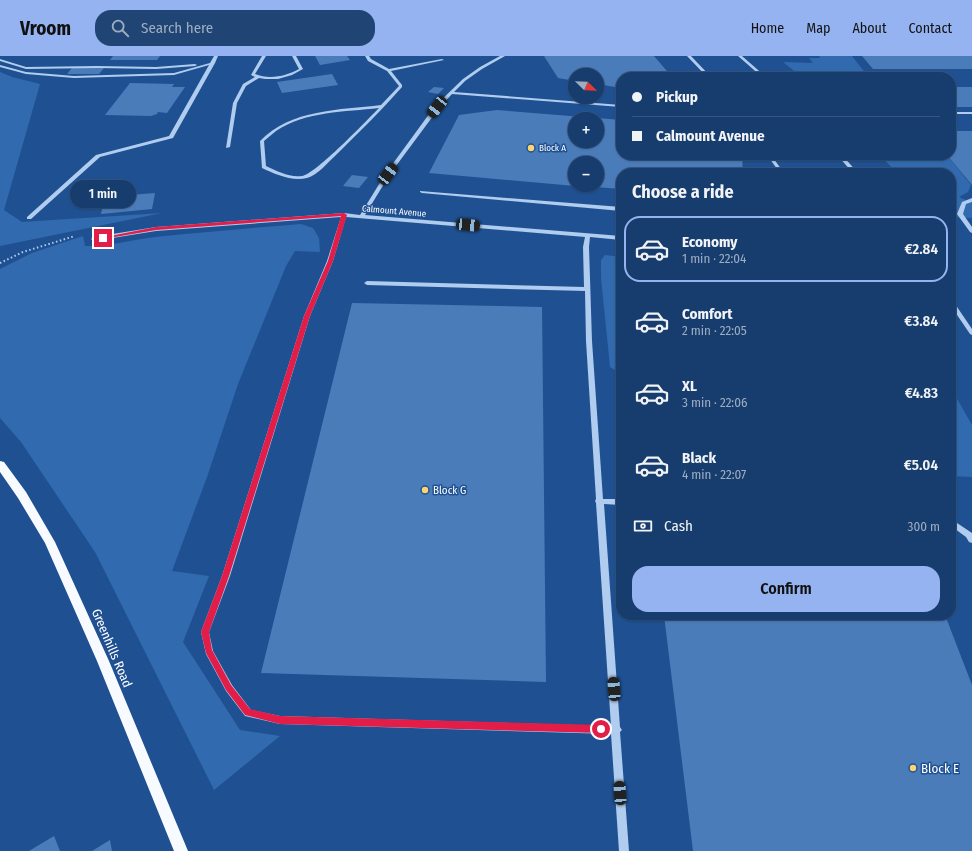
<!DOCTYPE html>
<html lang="en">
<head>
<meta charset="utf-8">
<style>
	:root { --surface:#173d6e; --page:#204473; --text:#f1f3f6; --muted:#9eaec2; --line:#365681; --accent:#95b2f1 }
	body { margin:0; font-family:"Fira Sans Condensed",sans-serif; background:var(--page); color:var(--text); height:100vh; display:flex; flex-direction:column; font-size:15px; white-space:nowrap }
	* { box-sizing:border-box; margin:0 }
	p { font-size:13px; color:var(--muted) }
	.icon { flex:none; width:22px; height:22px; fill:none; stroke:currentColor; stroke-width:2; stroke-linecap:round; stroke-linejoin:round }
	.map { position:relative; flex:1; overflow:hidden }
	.sheet { position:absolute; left:616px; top:112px; width:340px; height:452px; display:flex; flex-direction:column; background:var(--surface); border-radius:16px; box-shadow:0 1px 3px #0004,0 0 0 1px var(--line) }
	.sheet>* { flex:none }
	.hud { position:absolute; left:616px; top:16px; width:340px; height:88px; border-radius:16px; box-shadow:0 1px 3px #0004,0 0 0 1px var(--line); display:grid; align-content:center; height:88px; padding:0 16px; background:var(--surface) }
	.needle { width:26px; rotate:113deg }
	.buttons { position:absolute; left:568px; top:12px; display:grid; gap:8px }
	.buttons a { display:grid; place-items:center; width:36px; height:36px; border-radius:50%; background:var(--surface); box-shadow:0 1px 3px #0004,0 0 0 1px var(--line); font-size:20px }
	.end { position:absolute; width:18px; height:18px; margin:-9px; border:5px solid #e11d48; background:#fff; box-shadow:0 0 0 2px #fff }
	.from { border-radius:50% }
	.bubble { position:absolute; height:28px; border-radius:14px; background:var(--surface); box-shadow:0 1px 3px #0004,0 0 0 1px var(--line); font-size:13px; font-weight:600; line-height:28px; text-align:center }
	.car { position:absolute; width:12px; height:24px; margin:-12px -6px; border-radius:5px; box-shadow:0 0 3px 1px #0007; background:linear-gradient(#222 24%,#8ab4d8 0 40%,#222 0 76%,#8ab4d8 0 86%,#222 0) }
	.hud b { display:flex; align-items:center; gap:14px; height:38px; font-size:15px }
	.hud b+b { border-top:1px solid var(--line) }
	.hud i { width:10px; height:10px; background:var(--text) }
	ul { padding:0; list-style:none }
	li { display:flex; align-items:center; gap:12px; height:66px; margin:0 8px 6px; padding:0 8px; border:2px solid transparent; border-radius:16px }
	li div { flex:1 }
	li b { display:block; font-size:15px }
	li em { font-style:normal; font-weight:600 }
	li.active { border-color:var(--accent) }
	li>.icon { width:36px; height:36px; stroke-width:1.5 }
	h2 { padding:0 16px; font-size:18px; line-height:48px }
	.pay { display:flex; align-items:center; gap:10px; height:44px; padding:0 16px; font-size:15px }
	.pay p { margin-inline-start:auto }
	.button { display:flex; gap:8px; margin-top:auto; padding:8px 16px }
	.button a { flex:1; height:46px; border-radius:16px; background:var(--accent); color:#111; font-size:16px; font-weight:600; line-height:46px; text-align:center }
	header { display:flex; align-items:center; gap:24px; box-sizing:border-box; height:56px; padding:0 20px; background:var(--accent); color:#111 }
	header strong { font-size:19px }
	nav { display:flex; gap:22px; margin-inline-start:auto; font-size:14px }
	.search { width:280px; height:36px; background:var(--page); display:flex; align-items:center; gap:10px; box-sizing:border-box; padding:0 14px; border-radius:16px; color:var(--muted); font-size:15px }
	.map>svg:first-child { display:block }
	.green { fill:#326aaf }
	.building { fill:#4b7cba }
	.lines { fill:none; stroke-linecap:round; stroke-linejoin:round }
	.path { stroke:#b0ccee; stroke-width:2; stroke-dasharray:1.5 2.5; stroke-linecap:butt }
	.minor { fill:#b0ccee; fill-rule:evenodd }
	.major { fill:#f7faff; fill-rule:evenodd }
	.route { fill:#e11d48 }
	.poi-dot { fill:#fcd470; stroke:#1f5192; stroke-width:1.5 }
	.labels { text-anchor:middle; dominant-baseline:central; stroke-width:3; stroke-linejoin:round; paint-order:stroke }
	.far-poi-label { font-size:9px; fill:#fff; stroke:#1f5192; text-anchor:start }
	.far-street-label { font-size:9px; fill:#fff; stroke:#1f5192 }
	.poi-label { font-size:11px; fill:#fff; stroke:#1f5192; text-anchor:start }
	.near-street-label { font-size:13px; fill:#fff; stroke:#1f5192 }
	.near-poi-label { font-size:13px; fill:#fff; stroke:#1f5192; text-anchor:start }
</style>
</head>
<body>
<header>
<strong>Vroom</strong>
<div class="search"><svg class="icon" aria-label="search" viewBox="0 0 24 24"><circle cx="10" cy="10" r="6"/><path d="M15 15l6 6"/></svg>Search here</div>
<nav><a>Home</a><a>Map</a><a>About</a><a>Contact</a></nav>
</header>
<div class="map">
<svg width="972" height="795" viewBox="0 0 972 795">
	<rect width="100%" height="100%" fill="#1f5192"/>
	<path class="green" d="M819,0H852L866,18H798L783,6L813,7L809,2H820Z
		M0,16L12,21L40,28L4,154L22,166L162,157L0,190Z
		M880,99H947L971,129L968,136L959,141L972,147V162L951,161V117H897Z
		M301,168L313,172L319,182L320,196L295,195L286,210L238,328L207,421L172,515L209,520L183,586L240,674L280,680L214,734L95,496L21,386L0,362V213L32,197L83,180L85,190C108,191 131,184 155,181C203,176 252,172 301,168Z
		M605,199L621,201V318L610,311L601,222V204Z
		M951,332L972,369V421L951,420Z"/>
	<path class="building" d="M113,0H160L157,4H110Z
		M315,0H347L350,4L320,9Z
		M544,0H654L672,21H621V32L597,28V19H575V25L558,22Z
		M862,0H972V13H873Z
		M72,12H104L99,18H67Z
		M332,18L338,29L282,37L277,26Z
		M130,27L174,28L172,31H185L167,57L158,56L157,58L151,60L105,59Z
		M434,31L444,32L438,38L428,36Z
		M951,31H972V51H951Z
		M497,54L595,62L575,63V85H597V62L621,64V99H742L743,117H621V133L582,130L597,129V107H575V130L429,117L459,59Z
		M951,75H972V129L947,99H951Z
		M352,119L368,121L359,132L343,130Z
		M155,137L152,153L101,158L105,141Z
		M352,247L542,251L546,626L261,617Z
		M664,559H945L972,629V795H693Z
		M54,780L60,795H29Z
		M110,784L112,795H92Z"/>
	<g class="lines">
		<path class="path" d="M0,207L23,196L75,180"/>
		<path class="minor" d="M214,0H218L215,7L173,82L100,101L31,163H27V161L96,99L169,80L209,9L174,19L74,22L26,18L0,11V9L26,16L74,20L174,17L210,7Z
			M262,0H266L255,18C270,24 286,20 299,13L292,0H296L303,13L292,19L278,23H265L259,22L246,30L237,47L230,91L226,92L233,47L243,28L255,21L251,19Z
			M365,0H369L371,3L389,13L442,3L444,4L391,15L402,29V31C381,55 359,76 336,99C327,107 318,119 307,122C292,126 275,118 262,112L260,85C291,53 340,54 381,49L399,30L387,15L368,5ZM379,52C367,64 316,118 302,120C290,122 277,115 266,110L264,85C268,82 272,78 276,75C306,55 345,56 379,52Z
			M500,0H505L482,13L465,25L454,36L621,49V51L452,38L439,52L390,118L365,159L621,180V184L590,181L589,191L592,285L603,443H621V449L604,448L620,671L622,674L620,676L629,795H619L611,678L280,668L245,660L226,635L206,598L201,576L222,520L304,260L327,205L341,161L156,175L94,185L91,183L94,181L156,171L344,157L360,159L386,117L435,50L463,23L480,11ZM346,161L585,181L583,191L584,231L367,225L364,227L367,229L585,235L586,285L596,443L595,445L596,447L611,670L280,660L251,654L232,629L213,595L209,576L230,520L310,260L333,205Z
			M687,0H691L711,21H707Z
			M738,0H742L766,21H762Z
			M0,3L26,11L97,10L156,11L195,8L197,9L195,10L156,13L97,12L26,13L0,5Z
			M951,56H972V58H951Z
			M767,99H771L784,117H780Z
			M837,99H842L858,117H853Z
			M420,135L621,151V155L422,137L420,136Z
			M972,142V146L966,148L963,158L972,171V177L970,176L957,158L962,146Z
			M951,244L953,245L972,273V279L970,278L951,250Z
			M951,463L972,477V487L969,486L966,481L951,470Z"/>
		<path class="major" d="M0,405L4,406L26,436L55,486L109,605L188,795H174L97,605L45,487L18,442L0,416Z"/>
	</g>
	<path class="route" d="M344,157L347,159L333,205L310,260L229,520L209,576L212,594L231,629L250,653L280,660L601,669L604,670L605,673L604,676L601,677L280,668L245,659L226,634L206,597L201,576L222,520L304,260L328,205L341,160L156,174L103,183L100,182L156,171Z"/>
	<g class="poi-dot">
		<circle cx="531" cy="92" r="4"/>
		<circle cx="425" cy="434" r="4"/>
		<circle cx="913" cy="712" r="4"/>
	</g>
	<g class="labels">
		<g class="far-poi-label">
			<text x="539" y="92">Block A</text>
		</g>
		<g class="far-street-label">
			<text transform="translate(394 155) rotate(5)">Calmount Avenue</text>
		</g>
		<g class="poi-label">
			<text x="433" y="434">Block G</text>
		</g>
		<g class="near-street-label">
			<text transform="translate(112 592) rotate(67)">Greenhills Road</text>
		</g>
		<g class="near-poi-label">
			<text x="921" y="712">Block E</text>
		</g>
	</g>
</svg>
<div class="buttons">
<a><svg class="needle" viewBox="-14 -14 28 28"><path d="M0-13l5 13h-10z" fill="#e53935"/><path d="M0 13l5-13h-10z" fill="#9eaec2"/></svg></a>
<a>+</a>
<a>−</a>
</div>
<i class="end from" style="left:601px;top:673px"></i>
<i class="end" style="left:103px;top:182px"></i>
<div class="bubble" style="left:70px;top:124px;width:66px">1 min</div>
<i class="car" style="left:437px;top:51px;rotate:218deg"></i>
<i class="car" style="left:388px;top:118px;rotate:37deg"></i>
<i class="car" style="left:468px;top:169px;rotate:95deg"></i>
<i class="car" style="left:614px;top:633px;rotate:356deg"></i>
<i class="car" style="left:620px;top:737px;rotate:356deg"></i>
<div class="hud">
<b><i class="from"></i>Pickup</b>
<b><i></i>Calmount Avenue</b>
</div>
<section class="sheet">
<h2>Choose a ride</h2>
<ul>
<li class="active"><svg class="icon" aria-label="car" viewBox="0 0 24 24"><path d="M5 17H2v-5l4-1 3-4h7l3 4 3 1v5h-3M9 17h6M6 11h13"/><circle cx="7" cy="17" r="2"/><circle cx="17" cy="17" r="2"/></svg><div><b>Economy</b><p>1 min · 22:04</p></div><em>€2.84</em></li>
<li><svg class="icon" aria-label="car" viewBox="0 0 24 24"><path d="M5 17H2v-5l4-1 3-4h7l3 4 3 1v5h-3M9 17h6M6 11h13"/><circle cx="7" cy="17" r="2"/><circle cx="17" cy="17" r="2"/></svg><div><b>Comfort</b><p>2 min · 22:05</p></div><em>€3.84</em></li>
<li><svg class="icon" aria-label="car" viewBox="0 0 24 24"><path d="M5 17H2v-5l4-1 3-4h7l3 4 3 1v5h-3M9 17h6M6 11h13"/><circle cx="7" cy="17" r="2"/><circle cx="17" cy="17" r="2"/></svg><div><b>XL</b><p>3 min · 22:06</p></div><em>€4.83</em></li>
<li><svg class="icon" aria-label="car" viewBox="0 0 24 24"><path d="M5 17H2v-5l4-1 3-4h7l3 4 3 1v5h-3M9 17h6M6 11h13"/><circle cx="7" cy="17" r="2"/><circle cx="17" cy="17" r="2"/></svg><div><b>Black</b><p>4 min · 22:07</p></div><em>€5.04</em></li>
</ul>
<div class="pay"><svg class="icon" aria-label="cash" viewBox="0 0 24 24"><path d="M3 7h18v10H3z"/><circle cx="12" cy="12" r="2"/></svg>Cash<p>300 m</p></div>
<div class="button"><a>Confirm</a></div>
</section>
</div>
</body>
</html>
